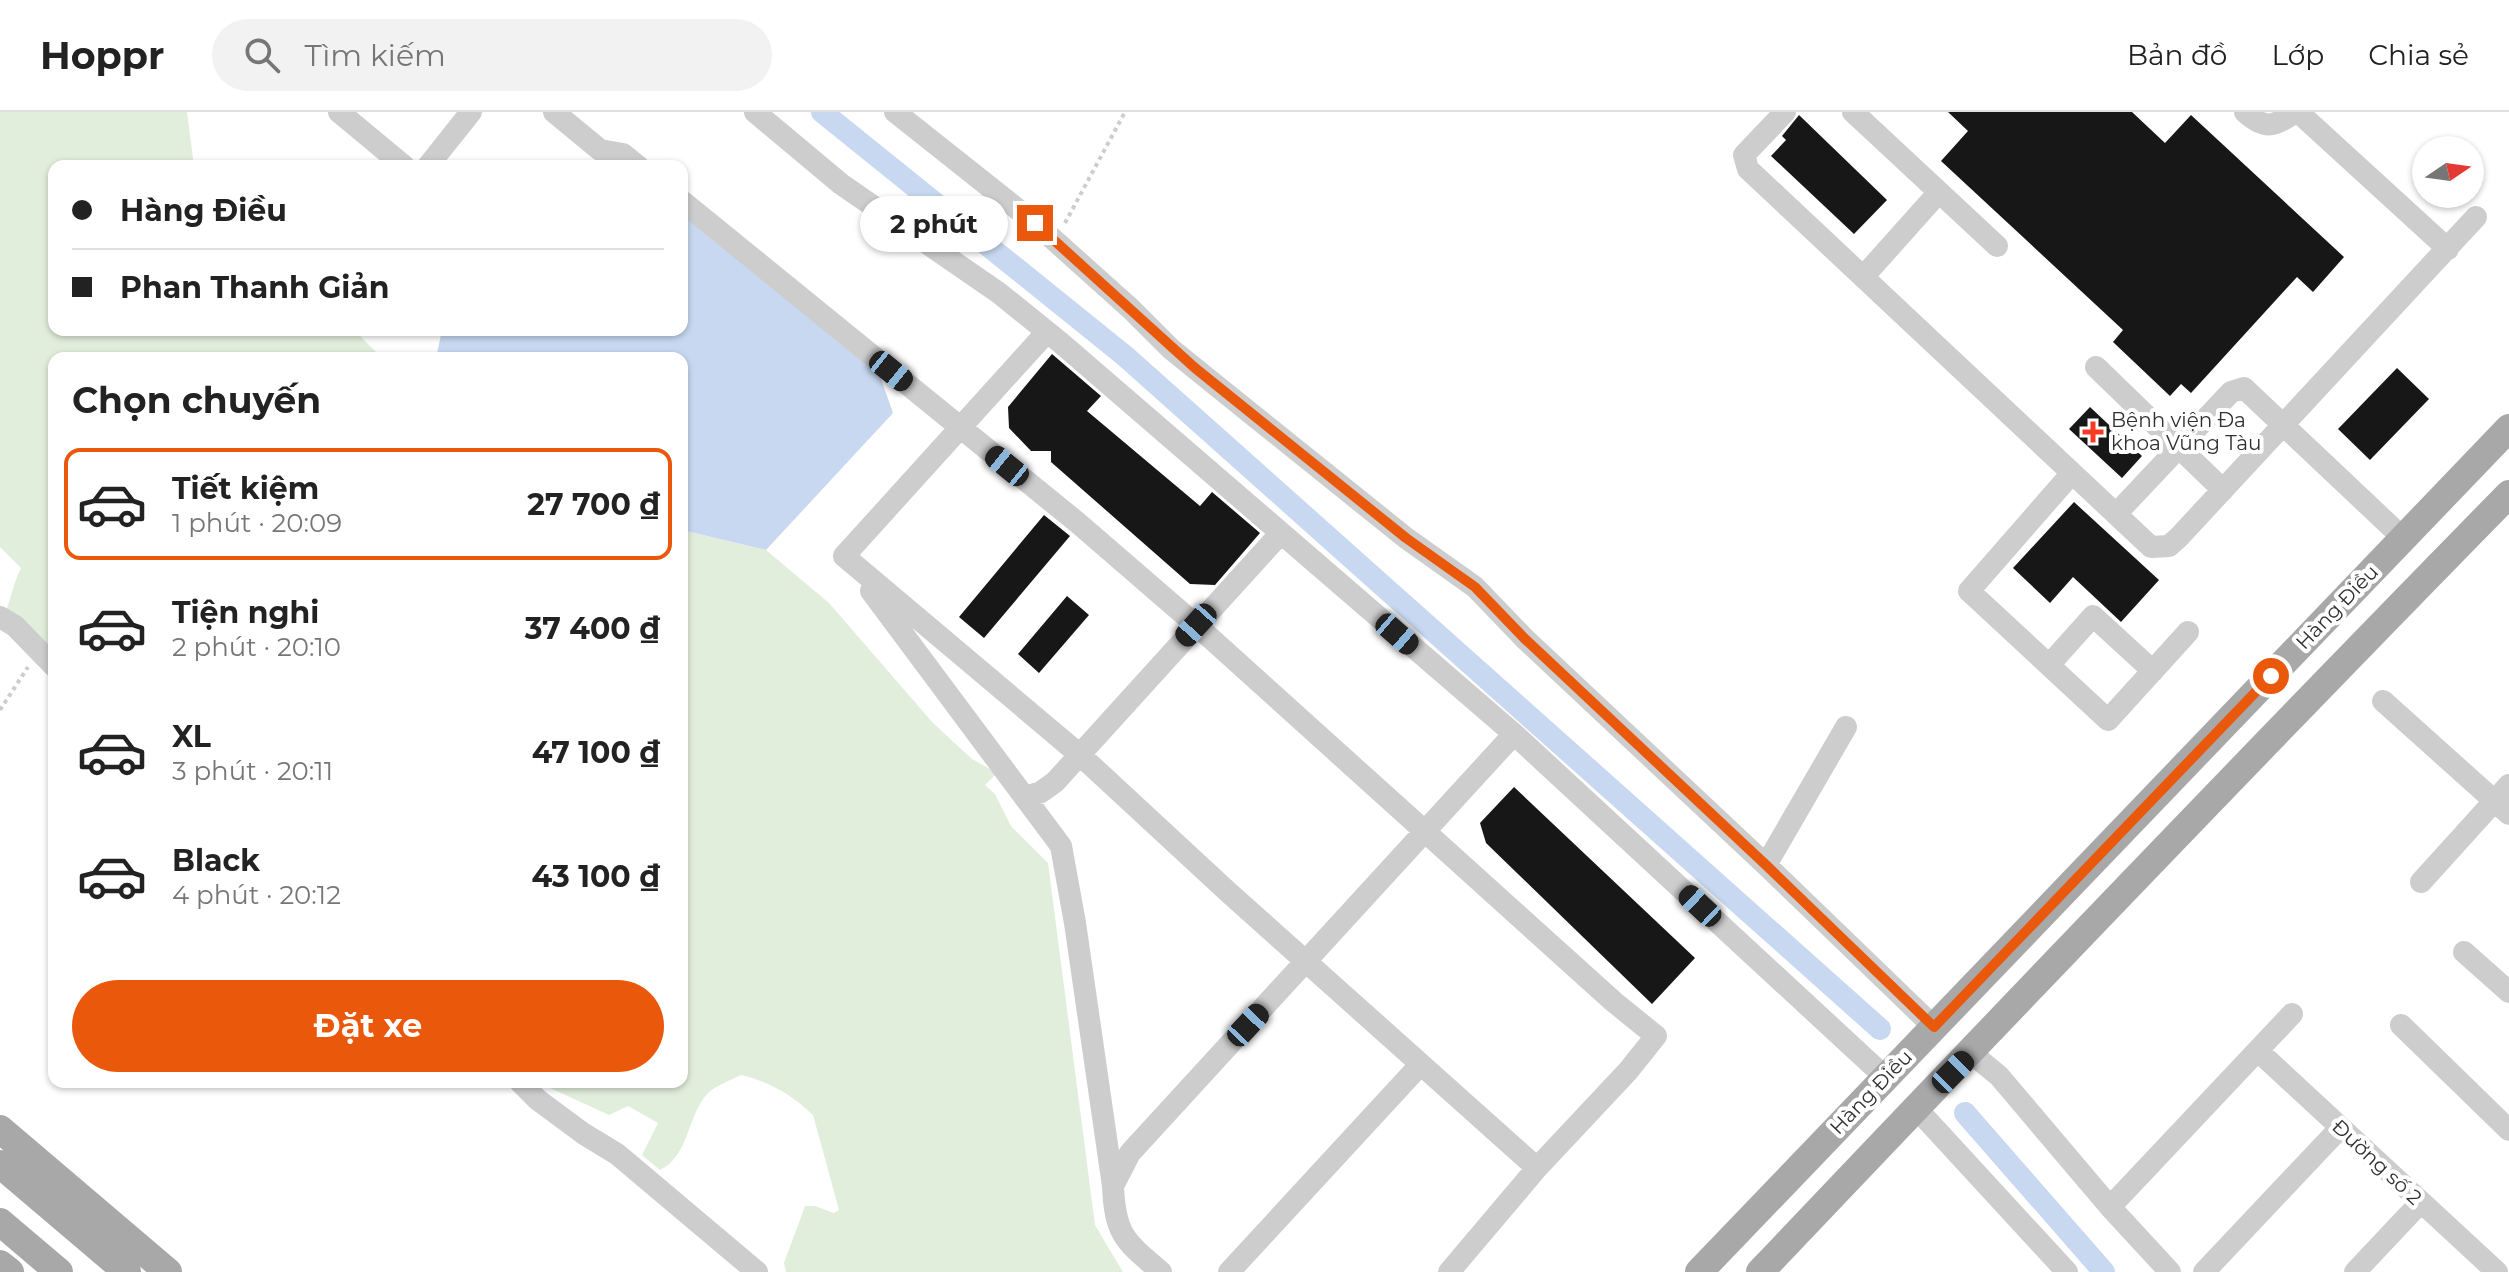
<!DOCTYPE html>
<html lang="vi">
<head>
<meta charset="utf-8">
<style>
	:root { --surface:#fff; --page:#f2f2f2; --text:#222; --muted:#767676; --line:#e0e0e0; --accent:#ea580c }
	body { margin:0; font-family:Montserrat,sans-serif; background:var(--page); color:var(--text); height:100vh; display:flex; flex-direction:column; font-size:30px; white-space:nowrap }
	* { box-sizing:border-box; margin:0 }
	p { font-size:26px; color:var(--muted) }
	.icon { flex:none; width:44px; height:44px; fill:none; stroke:currentColor; stroke-width:2; stroke-linecap:round; stroke-linejoin:round }
	.map { position:relative; flex:1; overflow:hidden }
	.side { position:absolute; left:48px; top:240px; width:640px; height:736px; display:flex; flex-direction:column; background:var(--surface); border-radius:16px; box-shadow:0 2px 6px #0004 }
	.side>* { flex:none }
	.guide { position:absolute; left:48px; top:48px; width:640px; height:176px; border-radius:16px; box-shadow:0 2px 6px #0004; display:grid; align-content:center; height:176px; padding:0 24px; background:var(--surface) }
	.needle { width:52px; rotate:77deg }
	.tools { position:absolute; left:2412px; top:24px; display:grid; gap:16px }
	.tools a { display:grid; place-items:center; width:72px; height:72px; border-radius:50%; background:var(--surface); box-shadow:0 2px 6px #0004; font-size:40px }
	.end { position:absolute; width:36px; height:36px; margin:-18px; border:10px solid #ea580c; background:#fff; box-shadow:0 0 0 4px #fff }
	.from { border-radius:50% }
	.bubble { position:absolute; height:56px; border-radius:28px; background:var(--surface); box-shadow:0 2px 6px #0004; font-size:26px; font-weight:700; line-height:56px; text-align:center }
	.car { position:absolute; width:24px; height:48px; margin:-24px -12px; border-radius:10px; box-shadow:0 0 6px 2px #0007; background:linear-gradient(#222 24%,#8ab4d8 0 40%,#222 0 76%,#8ab4d8 0 86%,#222 0) }
	.guide b { display:flex; align-items:center; gap:28px; height:76px; font-size:30px }
	.guide b+b { border-top:2px solid var(--line) }
	.guide i { width:20px; height:20px; background:var(--text) }
	ul { padding:0; list-style:none }
	li { display:flex; align-items:center; gap:24px; height:112px; margin:0 16px 12px; padding:0 8px; border:4px solid transparent; border-radius:16px }
	li div { flex:1 }
	li b { display:block; font-size:30px }
	li em { font-style:normal; font-weight:700 }
	li.current { border-color:var(--accent) }
	li>.icon { width:72px; height:72px; stroke-width:1.5 }
	h2 { padding:0 24px; font-size:36px; line-height:96px }
	.cta { display:flex; gap:16px; margin-top:auto; padding:16px 24px }
	.cta a { flex:1; height:92px; border-radius:48px; background:var(--accent); color:#fff; font-size:32px; font-weight:700; line-height:92px; text-align:center }
	header { display:flex; align-items:center; gap:48px; box-sizing:border-box; height:112px; padding:0 40px; background:var(--surface); border-bottom:2px solid var(--line) }
	header strong { font-size:38px }
	nav { display:flex; gap:44px; margin-inline-start:auto; font-size:28px }
	.search { width:560px; height:72px; background:var(--page); display:flex; align-items:center; gap:20px; box-sizing:border-box; padding:0 28px; border-radius:44px; color:var(--muted); font-size:30px }
	.map>svg:first-child { display:block }
	.green { fill:#e2eedc }
	.water { fill:#c7d8f0 }
	.lines { fill:none; stroke-linecap:round; stroke-linejoin:round }
	.canal { stroke:#c7d8f0; stroke-width:22 }
	.building { fill:#171717 }
	.path { stroke:#cdcdcd; stroke-width:4; stroke-dasharray:4 4; stroke-linecap:butt }
	.minor { stroke:#cdcdcd; stroke-width:22 }
	.major { stroke:#a8a8a8; stroke-width:28 }
	.route { stroke:#ea580c; stroke-width:10 }
	.poi-dot { fill:#f73b22; stroke:#fff; stroke-width:3 }
	.labels { text-anchor:middle; dominant-baseline:central; stroke-width:8; stroke-linejoin:round; paint-order:stroke }
	.poi-label { font-size:20px; fill:#303030; stroke:#fff; text-anchor:start }
	.street-label { font-size:20px; fill:#303030; stroke:#fff }
</style>
</head>
<body>
<header>
<strong>Hoppr</strong>
<div class="search"><svg class="icon" aria-label="search" viewBox="0 0 24 24"><circle cx="10" cy="10" r="6"/><path d="M15 15l6 6"/></svg>Tìm kiếm</div>
<nav><a>Bản đồ</a><a>Lớp</a><a>Chia sẻ</a></nav>
</header>
<div class="map">
<svg width="2509" height="1160" viewBox="0 0 2509 1160">
	<rect width="100%" height="100%" fill="#fff"/>
	<path class="green" d="M0,0H187L194,54H54V218H354L382,246H54V552L4,504C11,488 13,471 21,456L0,435Z
		M682,418L766,438L829,491L933,611L972,647L997,661L985,673L995,682L1011,714L1048,751L1095,1113L1123,1160H786L784,1151L805,1094H815L834,1101L839,1098L813,1003C791,982 770,970 741,963C731,968 715,974 707,982C687,1005 689,1044 660,1058L642,1043L658,1011L628,994L609,1003L537,970H682Z"/>
	<path class="water" d="M682,99L879,261L893,301L766,438L682,418V246H436L442,218H682Z"/>
	<g class="lines">
		<path class="canal" d="M822,0L1125,244L1880,917
			M1965,1001L2104,1160"/>
	</g>
	<path class="building" d="M1948,0H2132L2165,31L2191,3L2344,145L2313,180L2297,165L2191,281L2181,272L2170,284L2113,230L2123,218L1941,49L1968,19Z
		M1799,3L1887,88L1854,122L1771,44L1786,28L1782,24Z
		M1052,242L1101,284L1087,299L1200,394L1212,380L1260,421L1215,473L1190,472L1051,350V339H1031L1009,316L1008,295Z
		M2397,256L2429,287L2370,348L2338,317Z
		M2090,295L2142,344L2122,366L2069,317Z
		M2074,390L2159,468L2121,510L2073,465L2050,491L2013,456Z
		M1044,403L1070,424L984,526L959,505Z
		M1067,484L1089,503L1039,561L1018,542Z
		M1514,675L1695,846L1652,892L1486,731L1480,711Z"/>
	<g class="lines">
		<path class="path" d="M1065,111L1125,0
			M0,598L28,555"/>
		<path class="minor" d="M339,0L404,54
			M554,0L600,38L623,42L638,54
			M755,0L841,72L999,181L1061,231L1514,622L1885,965
			M895,0L1035,111L1131,197L1171,237L1218,275L1406,426L1475,475L1524,526L1766,753L1934,915
			M1785,0L1744,43L1748,57L2151,435L2169,434L2179,425L2476,105
			M1853,0L1997,134
			M2245,0C2266,19 2274,14 2296,0
			M2298,0L2448,137
			M428,54L471,0
			M682,89L1078,411L1196,513L1614,890L1656,924L1628,959L1537,1056L1449,1160
			M1864,164L1939,80
			M2096,255L2223,378
			M2072,361L1969,479L2108,608L2188,520
			M2116,402L2231,280L2244,276L2403,426
			M844,444L1080,643L1227,779L1537,1056
			M844,444L1046,221
			M871,479L1061,734L1075,811L1113,1074C1115,1123 1125,1129 1161,1160
			M0,505L15,514L54,554
			M2049,553L2093,504L2153,559
			M2383,589L2509,702
			M1026,685L1041,680L1055,670L1280,422
			M1766,753L1846,615
			M2421,770L2509,673
			M2464,840L2509,880
			M2401,913L2509,1018
			M2258,939L2497,1160
			M1971,941L1999,964L2110,1095L2170,1160
			M520,970L538,988L584,1022L617,1042L757,1160
			M1916,996L2067,1160
			M1113,1074L1130,1041L1514,622
			M2110,1095L2292,902
			M1229,1160L1420,953
			M2204,1160L2340,1016
			M2355,1160L2420,1091"/>
		<path class="major" d="M0,1017L168,1160
			M0,1052L127,1160
			M0,1110L59,1160
			M0,1152L10,1160
			M1699,1160L2509,316
			M1760,1160C2008,899 2257,639 2509,382"/>
	</g>
	<g class="lines">
		<path class="route" d="M1035,111L1195,256L1406,426L1475,475L1524,526L1766,753L1934,915L2271,564"/>
	</g>
	<path class="poi-dot" d="M2089 308h8v8h8v8h-8v8h-8v-8h-8v-8h8z"/>
	<g class="labels">
		<g class="poi-label">
			<text x="2111" y="308">Bệnh viện Đa<tspan x="2111" dy="23">khoa Vũng Tàu</tspan></text>
		</g>
		<g class="street-label">
			<text transform="translate(2337 495) rotate(-46)">Hàng Điều</text>
			<text transform="translate(1871 980) rotate(-46)">Hàng Điều</text>
			<text transform="translate(2377 1050) rotate(43)">Đường số 2</text>
		</g>
	</g>
</svg>
<div class="tools">
<a><svg class="needle" viewBox="-14 -14 28 28"><path d="M0-13l5 13h-10z" fill="#e53935"/><path d="M0 13l5-13h-10z" fill="#767676"/></svg></a>
</div>
<i class="end from" style="left:2271px;top:564px"></i>
<i class="end" style="left:1035px;top:111px"></i>
<div class="bubble" style="left:860px;top:84px;width:148px">2 phút</div>
<i class="car" style="left:891px;top:259px;rotate:129deg"></i>
<i class="car" style="left:1007px;top:354px;rotate:309deg"></i>
<i class="car" style="left:1196px;top:513px;rotate:222deg"></i>
<i class="car" style="left:1397px;top:522px;rotate:131deg"></i>
<i class="car" style="left:1700px;top:794px;rotate:313deg"></i>
<i class="car" style="left:1248px;top:913px;rotate:43deg"></i>
<i class="car" style="left:1953px;top:960px;rotate:45deg"></i>
<div class="guide">
<b><i class="from"></i>Hàng Điều</b>
<b><i></i>Phan Thanh Giản</b>
</div>
<section class="side">
<h2>Chọn chuyến</h2>
<ul>
<li class="current"><svg class="icon" aria-label="car" viewBox="0 0 24 24"><path d="M5 17H2v-5l4-1 3-4h7l3 4 3 1v5h-3M9 17h6M6 11h13"/><circle cx="7" cy="17" r="2"/><circle cx="17" cy="17" r="2"/></svg><div><b>Tiết kiệm</b><p>1 phút · 20:09</p></div><em>27 700 ₫</em></li>
<li><svg class="icon" aria-label="car" viewBox="0 0 24 24"><path d="M5 17H2v-5l4-1 3-4h7l3 4 3 1v5h-3M9 17h6M6 11h13"/><circle cx="7" cy="17" r="2"/><circle cx="17" cy="17" r="2"/></svg><div><b>Tiện nghi</b><p>2 phút · 20:10</p></div><em>37 400 ₫</em></li>
<li><svg class="icon" aria-label="car" viewBox="0 0 24 24"><path d="M5 17H2v-5l4-1 3-4h7l3 4 3 1v5h-3M9 17h6M6 11h13"/><circle cx="7" cy="17" r="2"/><circle cx="17" cy="17" r="2"/></svg><div><b>XL</b><p>3 phút · 20:11</p></div><em>47 100 ₫</em></li>
<li><svg class="icon" aria-label="car" viewBox="0 0 24 24"><path d="M5 17H2v-5l4-1 3-4h7l3 4 3 1v5h-3M9 17h6M6 11h13"/><circle cx="7" cy="17" r="2"/><circle cx="17" cy="17" r="2"/></svg><div><b>Black</b><p>4 phút · 20:12</p></div><em>43 100 ₫</em></li>
</ul>
<div class="cta"><a>Đặt xe</a></div>
</section>
</div>
</body>
</html>
